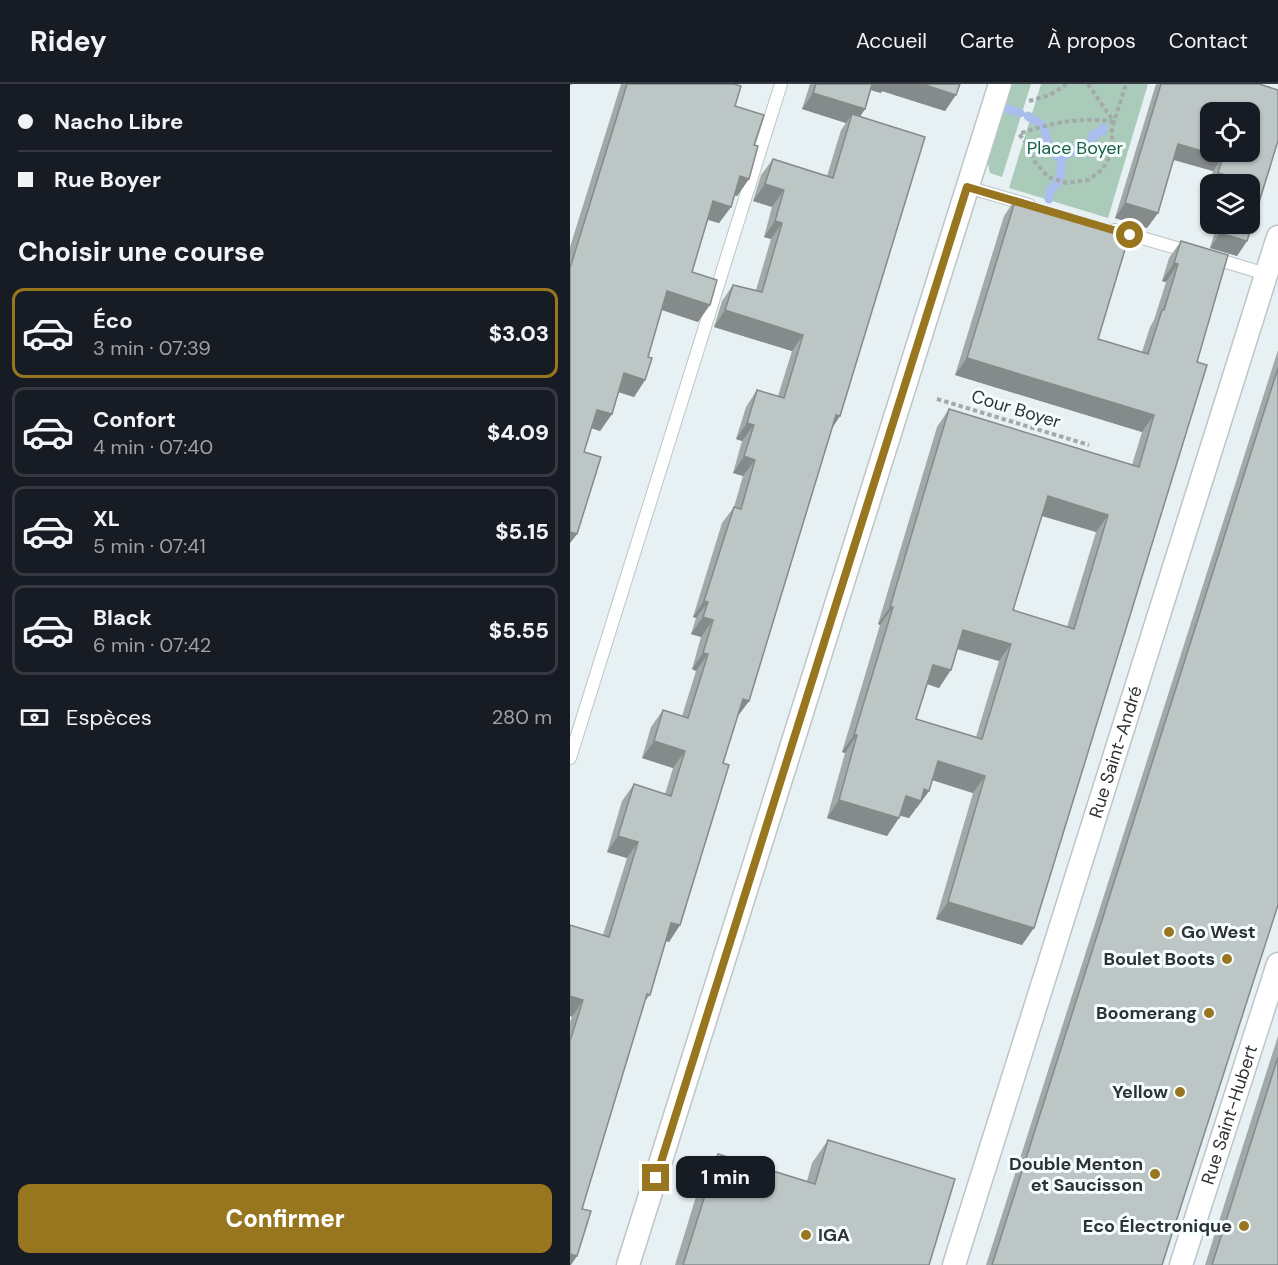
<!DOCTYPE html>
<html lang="fr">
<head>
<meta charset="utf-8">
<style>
	:root { --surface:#171b24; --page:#242831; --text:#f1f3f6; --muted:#9ea1a6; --line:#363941; --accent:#98761f }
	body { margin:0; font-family:"DM Sans",sans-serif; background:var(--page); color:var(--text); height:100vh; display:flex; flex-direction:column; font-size:22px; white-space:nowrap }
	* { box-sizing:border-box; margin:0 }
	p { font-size:20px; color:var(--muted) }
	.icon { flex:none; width:33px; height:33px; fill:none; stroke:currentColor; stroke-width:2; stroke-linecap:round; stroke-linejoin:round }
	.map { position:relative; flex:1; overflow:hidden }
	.panel { display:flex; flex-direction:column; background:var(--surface); width:570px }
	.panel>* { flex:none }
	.hud { display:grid; align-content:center; height:132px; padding:0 18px; background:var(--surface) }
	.controls { position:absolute; left:630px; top:18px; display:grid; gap:12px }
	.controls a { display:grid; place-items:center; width:60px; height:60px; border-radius:12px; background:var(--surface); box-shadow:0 2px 4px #0004; font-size:30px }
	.end { position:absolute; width:27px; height:27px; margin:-14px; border:8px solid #98761f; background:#fff; box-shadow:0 0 0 3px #fff }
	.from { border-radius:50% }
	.bubble { position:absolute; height:42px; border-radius:12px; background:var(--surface); box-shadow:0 2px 4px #0004; font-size:20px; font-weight:800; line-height:42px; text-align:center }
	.hud b { display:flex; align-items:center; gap:21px; height:57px; font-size:22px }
	.hud b+b { border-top:2px solid var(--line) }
	.hud i { width:15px; height:15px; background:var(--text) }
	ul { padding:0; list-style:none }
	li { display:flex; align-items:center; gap:18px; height:90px; margin:0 12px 9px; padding:0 6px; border:3px solid var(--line); border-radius:12px }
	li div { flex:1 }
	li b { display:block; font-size:22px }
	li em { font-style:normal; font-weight:800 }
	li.selected { border-color:var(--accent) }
	li>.icon { width:54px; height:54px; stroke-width:1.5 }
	h2 { padding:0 18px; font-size:27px; line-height:72px }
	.pay { display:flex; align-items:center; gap:15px; height:66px; padding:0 18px; font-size:22px }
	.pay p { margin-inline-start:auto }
	.primary-button { display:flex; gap:12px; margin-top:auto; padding:12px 18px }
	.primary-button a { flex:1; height:69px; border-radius:12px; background:var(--accent); color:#fff; font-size:24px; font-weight:800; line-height:69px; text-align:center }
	header { display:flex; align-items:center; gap:36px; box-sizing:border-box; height:84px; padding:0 30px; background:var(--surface); border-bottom:2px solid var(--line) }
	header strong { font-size:28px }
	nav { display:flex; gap:33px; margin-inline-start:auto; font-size:21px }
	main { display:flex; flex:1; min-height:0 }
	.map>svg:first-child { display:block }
	.green { fill:#aacbba }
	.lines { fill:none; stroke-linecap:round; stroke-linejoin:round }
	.stream { stroke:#abbdec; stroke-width:9 }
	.lane-casing { stroke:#bcc5c7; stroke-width:14 }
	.street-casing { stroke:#bcc5c7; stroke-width:25 }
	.path { stroke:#a3aaac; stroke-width:4; stroke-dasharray:4.5 3; stroke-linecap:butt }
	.lane { stroke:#fff; stroke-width:12 }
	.street { stroke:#fff; stroke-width:22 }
	.wall { fill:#a2aaa9; fill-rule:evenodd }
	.shaded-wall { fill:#848b8a }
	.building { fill:#bcc6c5; stroke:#848b8a; stroke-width:1.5; fill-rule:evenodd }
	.route { stroke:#98761f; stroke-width:8 }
	.poi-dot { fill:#98761f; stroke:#f6fdff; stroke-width:2 }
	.labels { text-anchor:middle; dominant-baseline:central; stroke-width:6; stroke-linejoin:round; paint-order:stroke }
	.park-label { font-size:18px; fill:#1b5f45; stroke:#f6fdff }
	.street-label { font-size:18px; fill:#2e3233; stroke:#f6fdff }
	.poi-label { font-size:18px; font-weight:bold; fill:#2e3233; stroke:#f6fdff; text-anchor:end }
</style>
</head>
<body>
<header>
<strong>Ridey</strong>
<nav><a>Accueil</a><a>Carte</a><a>À propos</a><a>Contact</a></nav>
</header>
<main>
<section class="panel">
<div class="hud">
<b><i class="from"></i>Nacho Libre</b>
<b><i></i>Rue Boyer</b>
</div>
<h2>Choisir une course</h2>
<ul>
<li class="selected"><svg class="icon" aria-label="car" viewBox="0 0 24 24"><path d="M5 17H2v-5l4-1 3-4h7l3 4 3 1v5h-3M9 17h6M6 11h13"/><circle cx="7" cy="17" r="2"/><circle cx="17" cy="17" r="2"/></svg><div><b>Éco</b><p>3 min · 07:39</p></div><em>$3.03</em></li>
<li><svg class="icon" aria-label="car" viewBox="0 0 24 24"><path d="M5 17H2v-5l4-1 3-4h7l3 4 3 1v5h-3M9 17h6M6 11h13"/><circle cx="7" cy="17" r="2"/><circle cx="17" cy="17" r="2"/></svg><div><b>Confort</b><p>4 min · 07:40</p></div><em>$4.09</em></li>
<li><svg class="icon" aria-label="car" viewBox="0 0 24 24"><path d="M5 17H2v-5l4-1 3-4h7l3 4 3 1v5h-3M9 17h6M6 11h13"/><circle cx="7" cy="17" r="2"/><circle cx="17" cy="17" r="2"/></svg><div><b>XL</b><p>5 min · 07:41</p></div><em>$5.15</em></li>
<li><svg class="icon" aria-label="car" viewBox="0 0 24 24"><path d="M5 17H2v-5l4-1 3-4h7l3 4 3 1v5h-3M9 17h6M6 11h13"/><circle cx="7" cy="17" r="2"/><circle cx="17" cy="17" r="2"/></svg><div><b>Black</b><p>6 min · 07:42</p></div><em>$5.55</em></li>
</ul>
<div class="pay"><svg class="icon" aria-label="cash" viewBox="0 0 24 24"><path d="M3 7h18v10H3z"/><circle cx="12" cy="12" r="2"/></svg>Espèces<p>280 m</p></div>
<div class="primary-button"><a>Confirmer</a></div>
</section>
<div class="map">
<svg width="708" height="1181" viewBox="0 0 708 1181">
	<rect width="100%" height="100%" fill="#e7f0f2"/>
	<path class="green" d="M438,0H461L432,93L420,89L416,72Z
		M471,0H578L538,134L439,104Z"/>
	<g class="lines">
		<path class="stream" d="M435,24L450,29
			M458,32L471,41
			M475,47L477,59L492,78L489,95
			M489,73L513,63H520L523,51L533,47V44
			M479,115L480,107L486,100"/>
		<defs>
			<path id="lane" d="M397,103L459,121
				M545,146L620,168
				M643,174L696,190
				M0,674L211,0"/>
			<g id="street">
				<path d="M58,1181L430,0"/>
				<path id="s1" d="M384,1181L708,153"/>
				<path id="s2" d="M611,1181L708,880"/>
			</g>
		</defs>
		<use href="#lane" class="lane-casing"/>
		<use href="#street" class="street-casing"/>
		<path class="path" d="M518,0L544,38
			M0,1V0
			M459,17L480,11L497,0
			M544,38C513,32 479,39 449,50L457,60L465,78L478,93L497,99L518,96L532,86L542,68V44L556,0
			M367,315L519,361"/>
		<use href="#lane" class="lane"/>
		<use href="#street" class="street"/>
	</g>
	<path class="wall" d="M51,0H164L165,22L184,61L179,95L167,112L164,111L161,123L149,139L138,136L122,188L128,238L92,226L78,273L75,296L64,313L48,308L42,330L30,347L21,344L14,368L7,450L0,459V163Z
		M240,0H390L375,27L312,7L311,9L301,6L295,25L290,32L262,344L179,617L168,632L153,679L110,841L99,858L96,857L80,911L75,917L12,1125L0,1181V938L33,851L57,774L37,768L52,717L64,700L95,710L103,684L72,674L81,643L93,626L112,632L126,587L122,585L131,553L121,550L126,534L123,533L152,439L164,423L173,392L163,389L172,357L166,355L176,323L187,306L208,312L222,267L144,243L152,217L163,201L186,206L201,155L194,153L202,123L183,117L191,91L203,75L257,92L271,46L276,39L232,25Z
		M586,0H689L708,6V57L677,157L667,172L640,164L647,140H680V100H640V104L638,103L643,87L603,76L588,129L577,144L545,134ZM640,28H680V68H640Z
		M446,114L528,255L572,268L580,243L584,236L596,198L592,197L599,174L611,157L658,171L452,861L366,835L403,709L362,696L359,707L347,724H346L339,734L330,731L317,752L257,734L275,669L272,668L310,541L308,540L367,343L379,325L562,381L572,348L385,291L434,132ZM472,431L526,448L497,543L443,526ZM387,565L429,577L406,653L346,635L357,600L369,604Z
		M708,266V821L592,1181H416Z
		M708,952V1181H635Z
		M258,1056L359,1181H105L132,1093L148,1070L237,1097L242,1079Z"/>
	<path class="shaded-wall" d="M297,0H352L386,11L375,27L312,7L311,9L294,4Z
		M243,9L295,25L284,42L282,30L276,39L232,25Z
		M608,60L653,73L643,87L598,74Z
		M648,89L667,94L662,100H640V104L638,103Z
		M170,92L179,95L167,112L158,109Z
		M195,100L214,106L202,123L183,117Z
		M143,117L161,123L149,139L132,134Z
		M555,119L588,129L577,144L545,134Z
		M205,137L212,139L201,155L194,153Z
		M650,149L677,157L667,172L640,164Z
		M604,179L608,180L596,198L592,197Z
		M97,207L140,221L128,238L86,224Z
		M155,226L233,251L222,267L144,243Z
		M397,274L584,331L572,348L385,291Z
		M54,289L75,296L64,313L42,306Z
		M27,326L42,330L30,347L15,342Z
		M266,331L270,332L259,349Z
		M177,339L184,341L172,357L166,355Z
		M174,372L185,376L173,392L163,389Z
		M478,412L538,431L526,448L465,430Z
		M0,448L7,450L0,459Z
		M134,517L138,518L126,534L123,533Z
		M320,523H323L310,541L308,540Z
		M133,533L143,536L131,553L121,550Z
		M393,546L441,560L429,577L381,563Z
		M133,569L138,570L126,587L122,585Z
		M363,581L381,586L369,604L351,598Z
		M173,615L179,617L167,633Z
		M284,651H287L275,669L272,668Z
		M84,657L115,667L103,684L72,674Z
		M368,677L415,692L403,709L356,694Z
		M354,705L359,707L339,734L323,730L336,712Z
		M269,716L329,734L317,752L257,734Z
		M48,752L68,758L57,774L37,768Z
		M378,818L464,844L452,861L366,835Z
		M101,839L110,841L99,858L90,855Z
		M0,912L13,916L2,933L0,932Z
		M0,1170L7,1172L1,1181H0Z"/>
	<path class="building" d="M57,0H164L171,2L165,22L194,31L184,61L188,62L179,95L170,92L161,123L143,117L122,188L147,196L140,221L97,207L78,273L82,274L75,296L54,289L42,330L27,326L14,368L31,373L7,450L0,448V184Z
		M246,0H302L295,25L243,9Z
		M352,0H390L386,11Z
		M591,0H689L708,6V57L677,157L650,149L653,140H680V100H665L667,94L648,89L653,73L608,60L588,129L555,119ZM640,28H680V68H640Z
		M282,30L355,53L270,332L266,331L179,617L173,615L153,679L159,681L110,841L101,839L80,911L77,910L12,1125L21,1127L7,1172L0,1170V957L13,916L0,912V841L39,853L68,758L48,752L64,700L101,712L115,667L84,657L93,626L118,634L138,570L133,569L143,536L133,533L138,518L134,517L164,423L171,425L185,376L174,372L184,341L177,339L187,306L214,314L233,251L155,226L163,201L192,208L212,139L205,137L214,106L195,100L203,75L263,94Z
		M446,114L560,149L528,255L578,270L592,226H594L608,180L604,179L611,157L658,171L627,278L637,281L464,844L378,818L415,692L368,677L359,707L354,705L351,717L336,712L329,734L269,716L287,651H284L323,523H320L379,325L569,383L584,331L397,274ZM478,412L538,431L504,545L443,526ZM393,546L441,560L412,655L346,635L363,581L381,586Z
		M708,284V821L592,1181H422Z
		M708,973V1181H642Z
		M258,1056L385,1095L359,1181H113L148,1070L245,1100Z"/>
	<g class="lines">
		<path class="route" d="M86,1094L397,103L560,151"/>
	</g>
	<g class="poi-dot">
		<circle cx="599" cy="848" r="6"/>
		<circle cx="657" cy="875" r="6"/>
		<circle cx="639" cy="929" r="6"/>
		<circle cx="610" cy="1008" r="6"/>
		<circle cx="585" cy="1090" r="6"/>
		<circle cx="674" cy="1142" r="6"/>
		<circle cx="236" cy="1151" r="6"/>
	</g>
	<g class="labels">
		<g class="park-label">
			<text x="505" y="64">Place Boyer</text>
		</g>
		<g class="street-label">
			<text transform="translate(446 325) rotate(17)">Cour Boyer</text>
			<text stroke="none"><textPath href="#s1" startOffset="538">Rue Saint-André</textPath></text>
			<text stroke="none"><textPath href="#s2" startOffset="158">Rue Saint-Hubert</textPath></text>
		</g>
		<g class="poi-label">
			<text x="611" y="848" text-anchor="start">Go West</text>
			<text x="645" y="875">Boulet Boots</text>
			<text x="627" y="929">Boomerang</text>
			<text x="598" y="1008">Yellow</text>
			<text x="573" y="1080">Double Menton<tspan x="573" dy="21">et Saucisson</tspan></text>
			<text x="662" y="1142">Eco Électronique</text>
			<text x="248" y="1151" text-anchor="start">IGA</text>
		</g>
	</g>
</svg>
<div class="controls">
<a><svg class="icon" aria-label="locate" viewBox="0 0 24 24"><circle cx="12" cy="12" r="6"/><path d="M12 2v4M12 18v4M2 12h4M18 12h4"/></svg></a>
<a><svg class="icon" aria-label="layers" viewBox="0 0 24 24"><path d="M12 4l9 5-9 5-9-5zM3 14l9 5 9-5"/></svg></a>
</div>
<i class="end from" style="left:560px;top:151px"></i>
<i class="end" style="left:86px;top:1094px"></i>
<div class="bubble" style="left:106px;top:1072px;width:99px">1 min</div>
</div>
</main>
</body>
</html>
